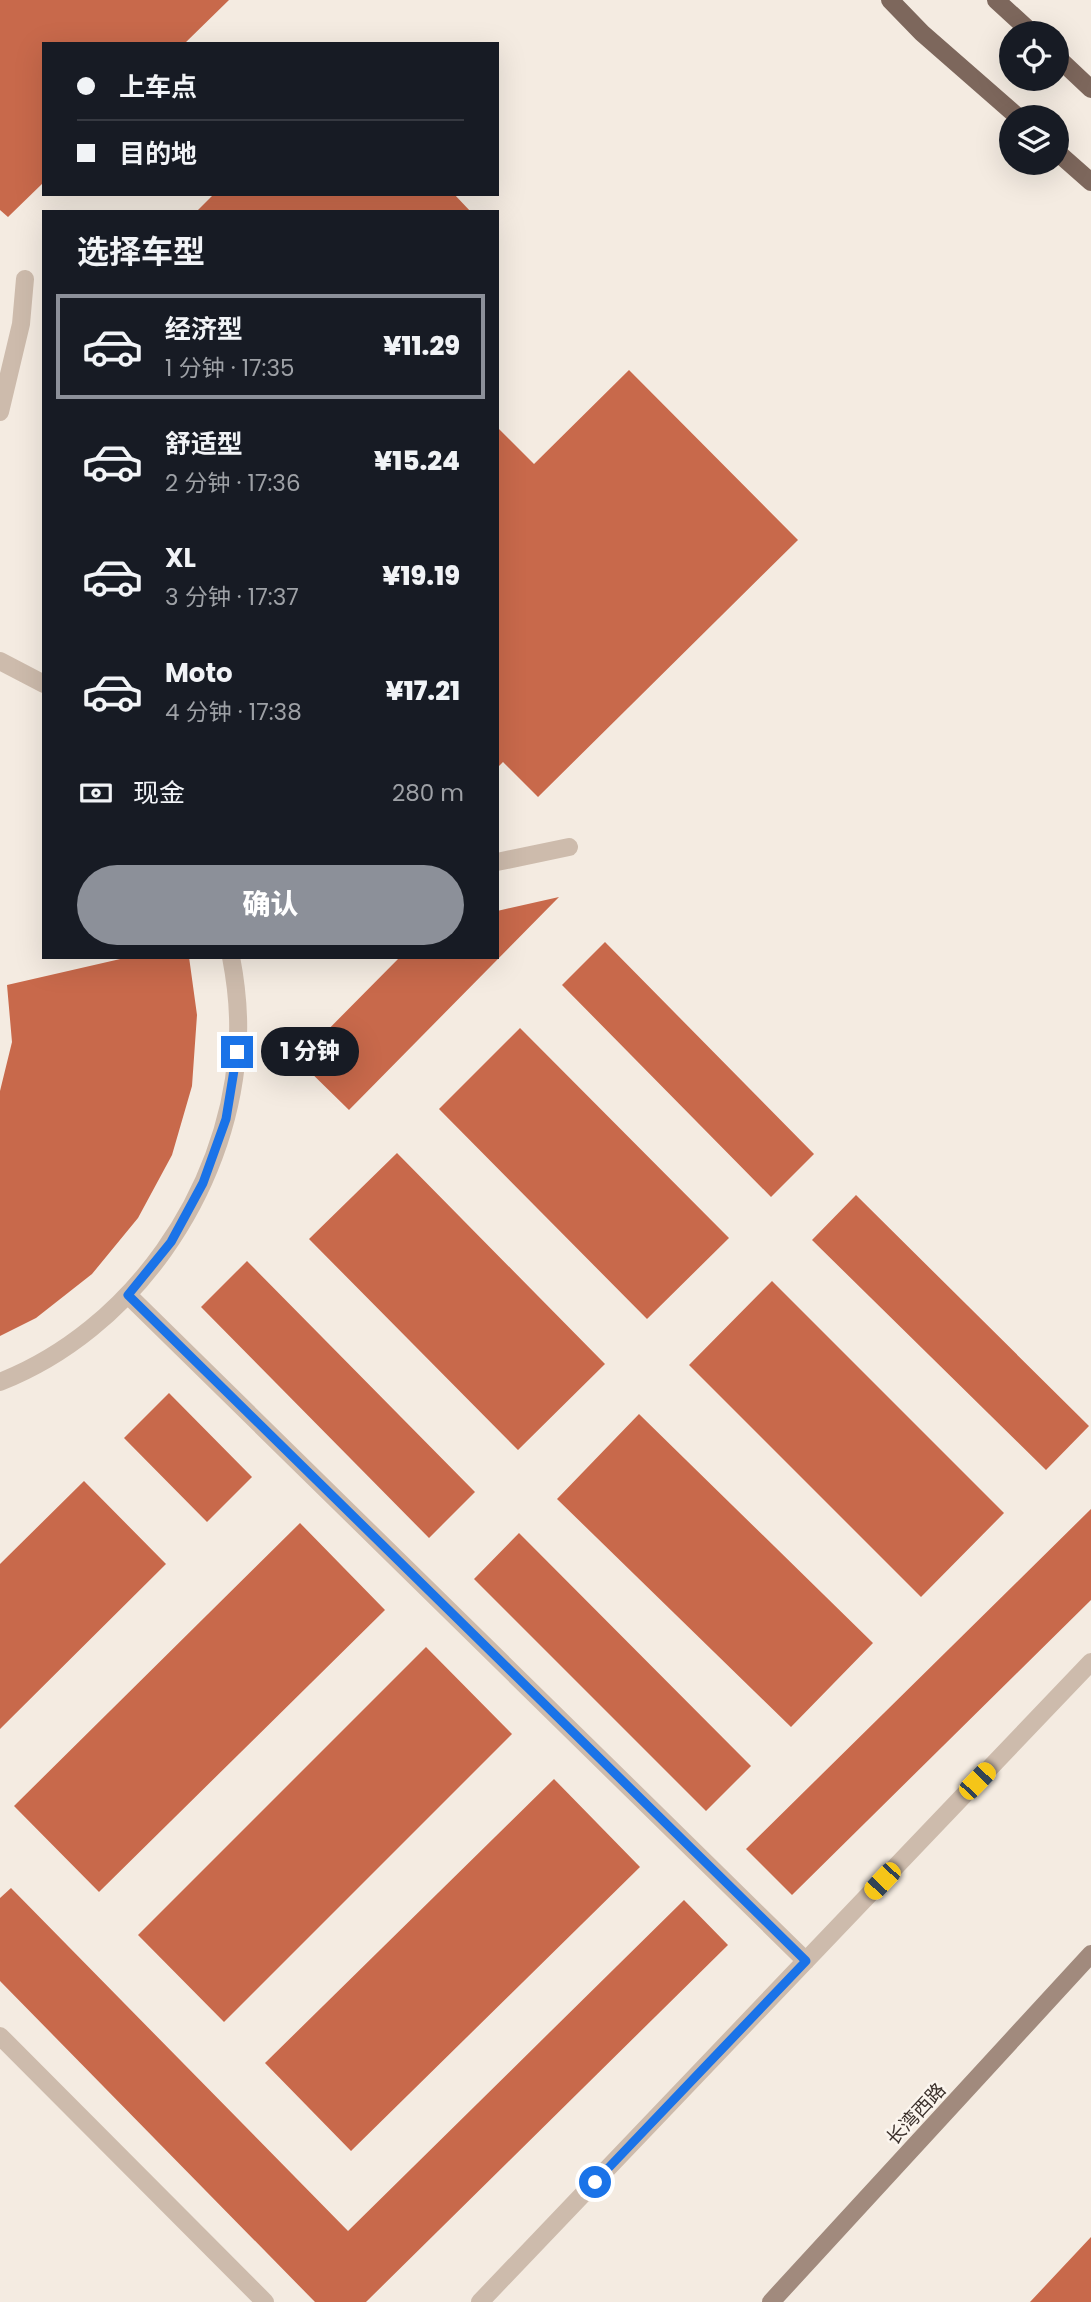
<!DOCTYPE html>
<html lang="zh">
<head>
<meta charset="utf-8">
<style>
	:root { --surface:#171b24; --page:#242831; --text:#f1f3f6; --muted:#9ea1a6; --line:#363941; --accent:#8c9099 }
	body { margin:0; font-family:Poppins,"Noto Sans SC",sans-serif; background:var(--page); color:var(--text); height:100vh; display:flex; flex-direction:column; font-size:26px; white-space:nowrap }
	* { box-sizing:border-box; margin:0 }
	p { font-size:23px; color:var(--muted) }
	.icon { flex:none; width:38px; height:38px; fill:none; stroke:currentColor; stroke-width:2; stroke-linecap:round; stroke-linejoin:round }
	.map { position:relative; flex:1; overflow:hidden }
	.sheet { position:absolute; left:42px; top:210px; width:457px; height:749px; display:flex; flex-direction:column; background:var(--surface); border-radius:0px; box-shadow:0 7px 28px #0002 }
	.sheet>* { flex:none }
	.hud { position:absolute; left:42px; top:42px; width:457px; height:154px; border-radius:0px; box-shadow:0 7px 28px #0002; display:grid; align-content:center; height:154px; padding:0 35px; background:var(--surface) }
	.buttons { position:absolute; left:999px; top:21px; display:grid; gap:14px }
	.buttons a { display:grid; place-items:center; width:70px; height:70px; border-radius:50%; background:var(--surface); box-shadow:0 7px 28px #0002; font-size:35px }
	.end { position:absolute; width:32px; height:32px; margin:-16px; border:9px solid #1a73e8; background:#fff; box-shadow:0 0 0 4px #fff }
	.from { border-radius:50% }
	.bubble { position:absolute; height:49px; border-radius:24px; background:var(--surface); box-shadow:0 7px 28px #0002; font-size:23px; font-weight:800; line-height:49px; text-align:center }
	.car { position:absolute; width:21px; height:42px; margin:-21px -10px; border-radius:9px; box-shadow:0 0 5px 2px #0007; background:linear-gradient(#f5c518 24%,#345 0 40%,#f5c518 0 76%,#345 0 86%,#f5c518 0) }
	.hud b { display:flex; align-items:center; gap:24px; height:66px; font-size:26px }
	.hud b+b { border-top:2px solid var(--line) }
	.hud i { width:18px; height:18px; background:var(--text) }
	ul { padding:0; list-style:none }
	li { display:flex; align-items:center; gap:21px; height:105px; margin:0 14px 10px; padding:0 21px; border:4px solid transparent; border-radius:0px }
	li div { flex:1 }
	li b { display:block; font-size:26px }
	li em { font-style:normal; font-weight:800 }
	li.on { border-color:var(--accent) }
	li>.icon { width:63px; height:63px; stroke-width:1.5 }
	h2 { padding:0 35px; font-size:32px; line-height:84px }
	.pay { display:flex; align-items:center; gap:18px; height:77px; padding:0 35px; font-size:26px }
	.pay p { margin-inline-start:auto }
	.cta { display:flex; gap:14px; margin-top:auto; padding:14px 35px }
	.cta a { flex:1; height:80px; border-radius:42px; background:var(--accent); color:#fff; font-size:28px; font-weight:800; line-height:80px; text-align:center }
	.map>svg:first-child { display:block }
	.building { fill:#c8694b }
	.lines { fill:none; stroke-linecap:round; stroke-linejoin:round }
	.lane { stroke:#cdbbac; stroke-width:18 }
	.secondary { stroke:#a18a7d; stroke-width:18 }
	.primary { stroke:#7d675c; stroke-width:18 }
	.route { stroke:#1a73e8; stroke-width:9 }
	.labels { text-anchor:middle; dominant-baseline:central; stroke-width:5; stroke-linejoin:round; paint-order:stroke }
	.street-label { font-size:19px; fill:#3b302b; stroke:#fbf5ee }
</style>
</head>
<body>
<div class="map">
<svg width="1091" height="2302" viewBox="0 0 1091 2302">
	<rect width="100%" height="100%" fill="#f4ebe1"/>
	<path class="building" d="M0,0H229L184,44H44V182L8,217L0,210Z
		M214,194H454L471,212H196Z
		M629,370L798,540L538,797L503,762L497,768V427L534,464Z
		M559,897L349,1110L298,1060L400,957H497V911Z
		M605,942L814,1154L771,1197L562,985Z
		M129,957H189L197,1015L192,1086L172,1155L138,1218L92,1274L36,1318L0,1336V1091L12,1042L7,985Z
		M520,1028L729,1238L647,1319L439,1109Z
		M397,1153L605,1364L518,1450L309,1239Z
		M856,1195L1089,1426L1046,1470L812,1240Z
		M247,1261L475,1492L429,1538L201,1307Z
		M772,1281L1004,1513L921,1597L689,1365Z
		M169,1393L252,1477L207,1522L124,1438Z
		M639,1414L873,1643L791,1727L557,1499Z
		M84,1481L166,1564L0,1729V1564Z
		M1091,1509V1600L792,1895L746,1849Z
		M300,1523L385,1610L99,1892L14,1806Z
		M519,1533L751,1766L706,1811L474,1579Z
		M426,1647L512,1734L224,2022L138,1935Z
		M554,1779L640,1867L351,2151L265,2063Z
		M11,1888L348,2231L684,1900L728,1945L366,2302H315L0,1981V1898Z
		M1091,2237V2302H1030Z"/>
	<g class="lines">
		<path class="lane" d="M0,412L21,324L25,279
			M0,661L44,684
			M497,862L569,847
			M128,1295L806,1961
			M0,1382C132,1330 226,1193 237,1053C240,1021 237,988 231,957
			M0,2036L265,2302
			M480,2302L1091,1662"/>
		<path class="secondary" d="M771,2302L1091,1954"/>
		<path class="primary" d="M890,0L922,33L1018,117
			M996,0L1032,33
			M1057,57L1091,89
			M1057,152L1091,182"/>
	</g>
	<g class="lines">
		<path class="route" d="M237,1052L226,1119L203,1183L171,1242L128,1295L806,1961L595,2182"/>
	</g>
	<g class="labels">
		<g class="street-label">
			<text transform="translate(916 2114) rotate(-47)">长湾西路</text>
		</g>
	</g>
</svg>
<div class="buttons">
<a><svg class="icon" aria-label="locate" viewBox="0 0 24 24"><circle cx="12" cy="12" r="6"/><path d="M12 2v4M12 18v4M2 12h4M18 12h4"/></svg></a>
<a><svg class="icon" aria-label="layers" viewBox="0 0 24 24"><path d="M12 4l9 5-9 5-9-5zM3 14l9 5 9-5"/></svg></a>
</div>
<i class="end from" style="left:595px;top:2182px"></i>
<i class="end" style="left:237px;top:1052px"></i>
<div class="bubble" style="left:261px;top:1027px;width:98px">1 分钟</div>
<i class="car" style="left:977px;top:1781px;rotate:44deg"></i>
<i class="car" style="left:882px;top:1881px;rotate:223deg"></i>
<div class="hud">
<b><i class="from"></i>上车点</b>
<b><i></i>目的地</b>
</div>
<section class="sheet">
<h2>选择车型</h2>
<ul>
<li class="on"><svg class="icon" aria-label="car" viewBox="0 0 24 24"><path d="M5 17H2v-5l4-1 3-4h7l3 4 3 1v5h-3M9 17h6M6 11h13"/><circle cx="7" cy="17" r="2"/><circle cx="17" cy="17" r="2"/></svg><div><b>经济型</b><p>1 分钟 · 17:35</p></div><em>¥11.29</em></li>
<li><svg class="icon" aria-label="car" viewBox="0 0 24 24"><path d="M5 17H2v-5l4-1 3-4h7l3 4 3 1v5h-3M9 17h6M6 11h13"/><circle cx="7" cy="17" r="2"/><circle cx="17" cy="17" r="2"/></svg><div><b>舒适型</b><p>2 分钟 · 17:36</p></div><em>¥15.24</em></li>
<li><svg class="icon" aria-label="car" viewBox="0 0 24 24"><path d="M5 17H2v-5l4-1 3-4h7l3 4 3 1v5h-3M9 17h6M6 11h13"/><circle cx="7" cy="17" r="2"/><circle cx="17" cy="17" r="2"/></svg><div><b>XL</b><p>3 分钟 · 17:37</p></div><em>¥19.19</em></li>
<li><svg class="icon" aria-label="car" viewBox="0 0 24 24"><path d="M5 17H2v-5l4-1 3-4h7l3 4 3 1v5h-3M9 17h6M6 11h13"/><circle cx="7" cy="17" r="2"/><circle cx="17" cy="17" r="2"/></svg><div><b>Moto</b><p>4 分钟 · 17:38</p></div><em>¥17.21</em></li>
</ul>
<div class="pay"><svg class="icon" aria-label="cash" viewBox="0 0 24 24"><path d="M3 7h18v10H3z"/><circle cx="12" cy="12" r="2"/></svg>现金<p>280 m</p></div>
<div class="cta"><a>确认</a></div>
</section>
</div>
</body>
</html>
